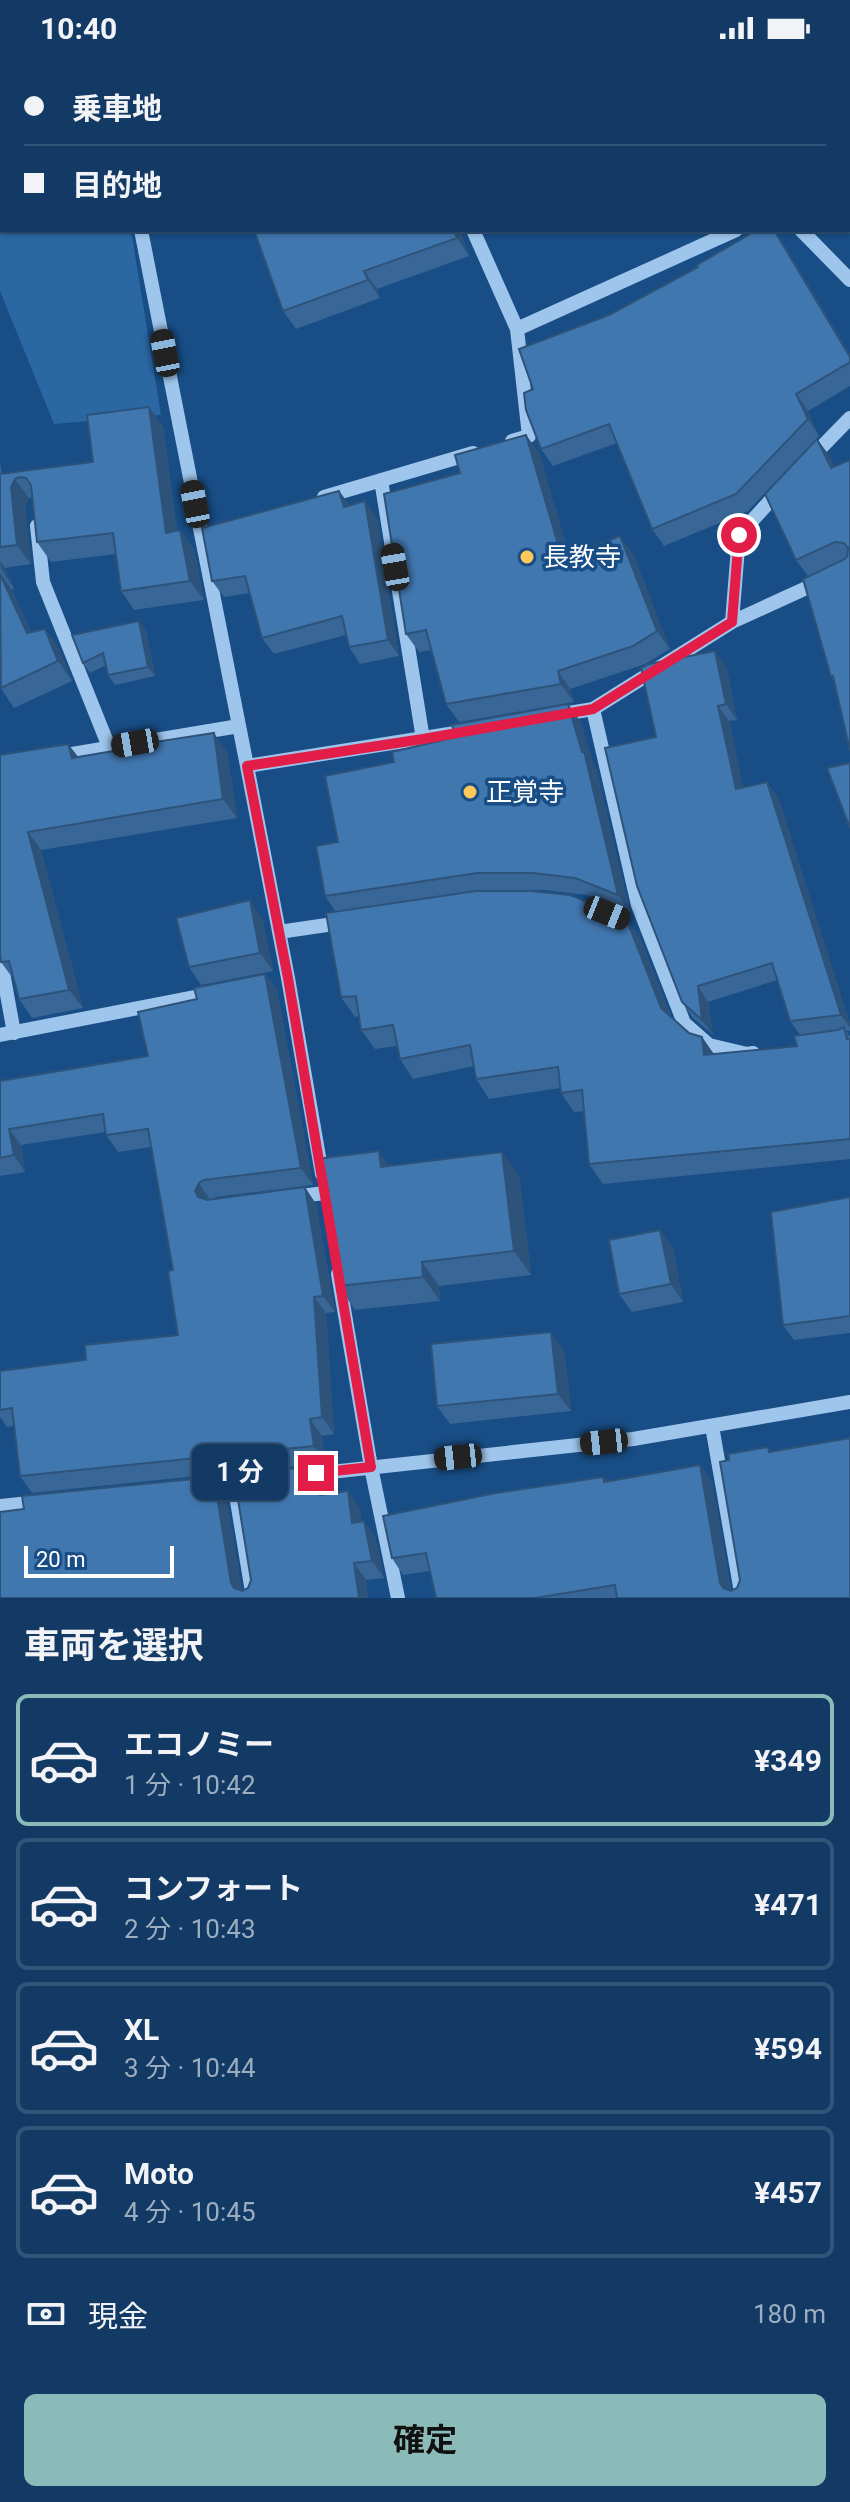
<!DOCTYPE html>
<html lang="ja">
<head>
<meta charset="utf-8">
<style>
	:root { --surface:#123a64; --page:#1b416a; --text:#f1f3f6; --muted:#9cadbf; --line:#315478; --accent:#8bbbb9 }
	body { margin:0; font-family:Roboto,"Noto Sans JP",sans-serif; background:var(--page); color:var(--text); height:100vh; display:flex; flex-direction:column; font-size:30px; white-space:nowrap }
	* { box-sizing:border-box; margin:0 }
	p { font-size:26px; color:var(--muted) }
	.icon { flex:none; width:44px; height:44px; fill:none; stroke:currentColor; stroke-width:2; stroke-linecap:round; stroke-linejoin:round }
	.map { position:relative; height:1542px; overflow:hidden }
	.panel { display:flex; flex-direction:column; background:var(--surface); flex:1 }
	.panel>* { flex:none }
	.guide { position:absolute; left:0px; top:0px; width:850px; height:176px; box-shadow:0 2px 6px #0004,0 0 0 2px var(--line); display:grid; align-content:center; height:176px; padding:0 24px; background:var(--surface) }
	.scale { position:absolute; left:24px; bottom:20px; width:150px; box-sizing:border-box; padding-left:8px; border:4px solid #fff; border-top:0; font-size:22px; line-height:28px; white-space:nowrap; color:#fff; -webkit-text-stroke:6px #184d85; paint-order:stroke }
	.end { position:absolute; width:36px; height:36px; margin:-18px; border:10px solid #e11d48; background:#fff; box-shadow:0 0 0 4px #fff }
	.from { border-radius:50% }
	.bubble { position:absolute; height:56px; border-radius:12px; background:var(--surface); box-shadow:0 2px 6px #0004,0 0 0 2px var(--line); font-size:26px; font-weight:700; line-height:56px; text-align:center }
	.car { position:absolute; width:24px; height:48px; margin:-24px -12px; border-radius:10px; box-shadow:0 0 6px 2px #0007; background:linear-gradient(#222 24%,#8ab4d8 0 40%,#222 0 76%,#8ab4d8 0 86%,#222 0) }
	.guide b { display:flex; align-items:center; gap:28px; height:76px; font-size:30px }
	.guide b+b { border-top:2px solid var(--line) }
	.guide i { width:20px; height:20px; background:var(--text) }
	ul { padding:0; list-style:none }
	li { display:flex; align-items:center; gap:24px; height:132px; margin:0 16px 12px; padding:0 8px; border:4px solid var(--line); border-radius:12px }
	li div { flex:1 }
	li b { display:block; font-size:30px }
	li em { font-style:normal; font-weight:700 }
	li.selected { border-color:var(--accent) }
	li>.icon { width:72px; height:72px; stroke-width:1.5 }
	h2 { padding:0 24px; font-size:36px; line-height:96px }
	.pay { display:flex; align-items:center; gap:20px; height:88px; padding:0 24px; font-size:30px }
	.pay p { margin-inline-start:auto }
	.primary-button { display:flex; gap:16px; margin-top:auto; padding:16px 24px }
	.primary-button a { flex:1; height:92px; border-radius:12px; background:var(--accent); color:#111; font-size:32px; font-weight:700; line-height:92px; text-align:center }
	.status { display:flex; justify-content:space-between; align-items:center; height:56px; padding:0 40px; background:var(--surface); direction:ltr }
	.status svg { height:22px; fill:currentColor }
	.map>svg:first-child { display:block }
	.green { fill:#2b67a3 }
	.lines { fill:none; stroke-linecap:round; stroke-linejoin:round }
	.minor { stroke:#9ec5ec; stroke-width:14 }
	.wall { fill:#386696 }
	.shaded-wall { fill:#2e537a }
	.building { fill:#4177af; stroke:#2e537a; stroke-width:2 }
	.route { stroke:#e11d48; stroke-width:10 }
	.poi-dot { fill:#ffc859; stroke:#184d85; stroke-width:3 }
	.labels { text-anchor:middle; dominant-baseline:central; stroke-width:7; stroke-linejoin:round; paint-order:stroke }
	.poi-label { font-size:26px; fill:#fff; stroke:#184d85; text-anchor:start }
</style>
</head>
<body>
<div class="status"><b>10:40</b><svg viewBox="0 0 49 12"><path d="M0 12V9h3v3zM5 12V6h3v6zM10 12V3h3v9zM15 12V0h3v12zM26 1h20v11H26zM47 4h2v5h-2z"/></svg></div>
<div class="map">
<svg width="850" height="1542" viewBox="0 0 850 1542">
	<rect width="100%" height="100%" fill="#184d85"/>
	<path class="green" d="M2,168V174H131L161,359L54,368L0,235V169Z"/>
	<g class="lines">
		<path class="minor" d="M125,0L126,2
			M336,0L340,2
			M848,141L850,143
			M141,174L247,710L474,674
			M473,174L517,273L736,174
			M801,174L850,224
			M512,385L529,380L517,273
			M811,402L850,362
			M381,424L423,683
			M324,441L473,397
			M37,470L43,526L109,691
			M732,566L850,512
			M593,653L732,566L739,479L780,434
			M557,659L593,653L638,849L684,967L709,989L747,998L753,997
			M60,700L239,670
			M247,710L288,922L322,1118
			M279,876L347,866
			M0,900L14,977
			M0,979L215,937
			M292,1141L325,1137
			M338,1218L371,1411L398,1542
			M712,1370L742,1542
			M303,1419L633,1383L850,1346
			M234,1427L253,1542
			M203,1430L254,1425
			M0,1450L39,1446"/>
	</g>
	<path class="wall" d="M0,0H17V2H2V72H0Z
		M254,174H460L469,200L377,233L380,242L296,273L283,255Z
		M781,184L850,298V330L808,355L819,380L748,455L664,490L652,473L617,387L553,410L541,393L609,259Z
		M163,370L177,475L194,493L204,544L134,554L121,535L116,498L51,506L37,486L32,441L29,442L25,450L31,508L5,512L14,532L12,534L31,576L45,573L59,593L72,625L14,652L0,631V407L2,418L93,406Z
		M526,379L539,397L569,499L633,498L670,593L645,608L570,633L574,646L459,666L446,648L431,594L419,596L406,578L460,417Z
		M829,399L834,411L850,404V695L834,626L831,621L808,520L796,504Z
		M339,435L350,450L377,462L399,600L360,608L349,591L346,579L274,598L262,582L250,537L224,541L212,525Z
		M139,565L146,575L155,620L115,629L108,619L106,609L90,617L83,607Z
		M726,610L737,664L729,665L743,731L778,741L850,968V975H846L850,980V1103L603,1128L589,1108L584,1055L574,1056L561,1037L560,1032L489,1043L476,1023L474,1010L413,1023L400,1003L397,990L375,993L361,974L359,960L355,961L341,941L336,856L325,840L338,786L394,706L580,665L593,707L596,712L630,856L587,839L545,834H489L640,882L671,960L689,977L702,981L713,998L797,990L801,980L790,965L777,924L708,946L713,979L692,961L682,946L656,681Z
		M68,688L78,701L227,696L237,762L41,794L83,952L32,962L19,943L14,924L1,906L0,699Z
		M262,862L273,915L201,929L189,911Z
		M265,918L277,934L313,1129L216,1141L210,1144L316,1148L335,1256L326,1257L334,1378L322,1380L325,1407L32,1437L20,1420L14,1370L7,1371L0,1361V1315L86,1304L178,1279L173,1214L151,1091L118,1096L106,1079V1076L21,1089L25,1116L0,1120V1025L148,1000L197,943Z
		M502,1096L519,1120L531,1219L439,1230L440,1245L355,1254L338,1230L389,1110Z
		M850,1141V1277L794,1284L783,1269Z
		M660,1174L673,1192L683,1246L632,1256L619,1238Z
		M564,1294L571,1355L450,1368L437,1350Z
		M768,1391L850,1542H436L430,1515L403,1519L392,1502L603,1421L607,1426L700,1409L712,1426L731,1535L737,1532L740,1524L729,1404Z
		M214,1421L226,1438L242,1535L248,1532L328,1427L329,1438L360,1452L361,1465L375,1481L384,1522L366,1524L368,1542H0L24,1453Z"/>
	<path class="shaded-wall" d="M454,174H460L469,200L457,182Z
		M774,174L781,184L850,298V301Z
		M364,215L377,233L380,242L368,224Z
		M796,338L808,355L819,380L808,363Z
		M149,351L163,370L180,497L166,477Z
		M526,379L539,397L575,520L562,502Z
		M817,383L829,399L843,429L831,412Z
		M15,423L29,442L25,450L31,508L17,489L11,431Z
		M339,435L351,451H344Z
		M365,445L377,462L399,600L388,584Z
		M180,474L194,493L204,544L190,525Z
		M620,480L633,498L670,593L657,575Z
		M0,505L5,512L14,532L1,513Z
		M0,517L12,534L41,597L27,577Z
		M139,565L146,575L155,620L148,611Z
		M45,573L59,593L72,625L58,605Z
		M715,595L726,610L737,664L726,648Z
		M558,615L570,633L574,646L561,628Z
		M568,648L580,665L593,707L596,712L630,856L618,839L582,696Z
		M718,650L729,665L747,748L736,733Z
		M214,677L227,696L237,762L223,743Z
		M68,688L82,706L72,702Z
		M767,726L778,741L850,968V971L841,959Z
		M28,776L41,794L83,952L69,934Z
		M250,844L262,862L273,915L260,897Z
		M626,862L640,882L675,971L661,952Z
		M265,918L277,934L313,1129L301,1112Z
		M698,930L708,946L713,979L702,964Z
		M702,981L716,1001L704,999Z
		M9,1073L21,1089L25,1116L14,1099Z
		M379,1095L395,1119L381,1111Z
		M502,1096L519,1120L531,1219L514,1195Z
		M199,1127L210,1144V1158L198,1141L195,1135Z
		M305,1131L316,1148L335,1256L323,1240Z
		M660,1174L673,1192L683,1246L671,1228Z
		M422,1206L439,1230L440,1245L423,1221Z
		M314,1241L326,1257L334,1378L322,1361Z
		M551,1276L564,1294L571,1355L558,1338Z
		M310,1363L322,1380L325,1407L314,1390Z
		M700,1409L712,1426L732,1542H730L720,1527Z
		M316,1410L328,1427L331,1456L320,1439Z
		M214,1421L226,1438L243,1542H241L231,1527Z
		M348,1435L360,1452L364,1484L352,1467Z
		M364,1465L375,1481L384,1522L372,1505Z
		M354,1507L366,1524L368,1542H359Z"/>
	<path class="building" d="M0,0H9L10,2H2V50L0,51Z
		M254,174H454L457,182L364,215L368,224L283,255Z
		M757,174H774L850,301V306L796,338L808,363L736,438L652,473L609,368L541,393L526,354L524,337L533,333L519,293L609,259L698,211L697,209Z
		M149,351L166,477L180,474L190,525L121,535L113,477L37,486L31,429L26,422L19,421L15,423L11,431L17,489L0,491V418L93,406L87,359Z
		M526,379L562,502L620,480L657,575L633,590L558,615L561,628L446,648L426,574L406,578L384,438L460,417L455,399Z
		M817,383L831,412L850,404V695L833,620L831,621L803,523L843,504L847,501L848,492L844,487L835,486L796,504L765,438Z
		M339,435L344,451L365,445L388,584L349,591L342,560L262,582L245,520L212,525L202,472Z
		M0,518L27,577L45,573L58,605L1,632Z
		M139,565L148,611L108,619L103,597L83,607L72,579Z
		M715,595L726,648L718,650L736,733L767,726L841,959L790,965L772,907L698,930L702,964L682,946L637,830L605,692L656,681L641,612L649,608Z
		M568,648L582,696L584,695L618,839L575,822L533,817H477L325,840L316,790L338,786L325,720L394,706L392,696L456,681L452,669Z
		M214,677L223,743L28,776L69,934L19,943L9,905L1,906L0,899V699L68,688L72,702L155,688V686Z
		M850,707V772L827,712Z
		M476,835H531L570,839L626,862L661,952L689,977L702,981L704,999L797,990L794,980L838,974L844,971L847,983H850V1083L589,1108L582,1034L561,1037L558,1011L476,1023L470,989L400,1003L393,969L361,974L356,940L341,941L326,857Z
		M250,844L260,897L189,911L176,862Z
		M265,918L301,1112L204,1124L199,1127L195,1135L198,1141L207,1144L305,1131L323,1240L314,1241L322,1361L310,1363L314,1390L20,1420L12,1352L0,1354V1315L86,1304L85,1289L178,1279L168,1215L173,1214L148,1073L106,1079L103,1058L9,1073L14,1099L0,1102V1025L148,1000L138,956L197,943L194,932Z
		M379,1095L381,1111L502,1096L514,1195L422,1206L423,1221L338,1230L316,1103Z
		M850,1141V1260L783,1269L771,1156Z
		M660,1174L671,1228L619,1238L609,1184Z
		M551,1276L558,1338L437,1350L431,1288Z
		M850,1382V1542H617L615,1529L535,1542H436L426,1497L392,1502L383,1460L496,1437L603,1421L604,1426L700,1409L720,1527L723,1532L731,1535L737,1532L740,1524L720,1406L729,1404L728,1398L768,1391L769,1396Z
		M316,1410L320,1439L348,1435L352,1467L364,1465L372,1505L354,1507L359,1542H0V1456L24,1453L22,1440L214,1421L231,1527L234,1532L242,1535L248,1532L251,1524L234,1419Z"/>
	<g class="lines">
		<path class="route" d="M316,1417L371,1411L288,922L247,710L423,683L593,653L732,566L739,479"/>
	</g>
	<g class="poi-dot">
		<circle cx="527" cy="501" r="8"/>
		<circle cx="470" cy="736" r="8"/>
	</g>
	<g class="labels">
		<g class="poi-label">
			<text x="543" y="501">長教寺</text>
			<text x="486" y="736">正覚寺</text>
		</g>
	</g>
</svg>
<div class="scale">20 m</div>
<i class="end from" style="left:739px;top:479px"></i>
<i class="end" style="left:316px;top:1417px"></i>
<div class="bubble" style="left:192px;top:1388px;width:96px">1 分</div>
<i class="car" style="left:165px;top:297px;rotate:349deg"></i>
<i class="car" style="left:195px;top:448px;rotate:349deg"></i>
<i class="car" style="left:395px;top:511px;rotate:350deg"></i>
<i class="car" style="left:135px;top:687px;rotate:260deg"></i>
<i class="car" style="left:607px;top:857px;rotate:112deg"></i>
<i class="car" style="left:604px;top:1386px;rotate:264deg"></i>
<i class="car" style="left:458px;top:1401px;rotate:264deg"></i>
<div class="guide">
<b><i class="from"></i>乗車地</b>
<b><i></i>目的地</b>
</div>
</div>
<section class="panel">
<h2>車両を選択</h2>
<ul>
<li class="selected"><svg class="icon" aria-label="car" viewBox="0 0 24 24"><path d="M5 17H2v-5l4-1 3-4h7l3 4 3 1v5h-3M9 17h6M6 11h13"/><circle cx="7" cy="17" r="2"/><circle cx="17" cy="17" r="2"/></svg><div><b>エコノミー</b><p>1 分 · 10:42</p></div><em>¥349</em></li>
<li><svg class="icon" aria-label="car" viewBox="0 0 24 24"><path d="M5 17H2v-5l4-1 3-4h7l3 4 3 1v5h-3M9 17h6M6 11h13"/><circle cx="7" cy="17" r="2"/><circle cx="17" cy="17" r="2"/></svg><div><b>コンフォート</b><p>2 分 · 10:43</p></div><em>¥471</em></li>
<li><svg class="icon" aria-label="car" viewBox="0 0 24 24"><path d="M5 17H2v-5l4-1 3-4h7l3 4 3 1v5h-3M9 17h6M6 11h13"/><circle cx="7" cy="17" r="2"/><circle cx="17" cy="17" r="2"/></svg><div><b>XL</b><p>3 分 · 10:44</p></div><em>¥594</em></li>
<li><svg class="icon" aria-label="car" viewBox="0 0 24 24"><path d="M5 17H2v-5l4-1 3-4h7l3 4 3 1v5h-3M9 17h6M6 11h13"/><circle cx="7" cy="17" r="2"/><circle cx="17" cy="17" r="2"/></svg><div><b>Moto</b><p>4 分 · 10:45</p></div><em>¥457</em></li>
</ul>
<div class="pay"><svg class="icon" aria-label="cash" viewBox="0 0 24 24"><path d="M3 7h18v10H3z"/><circle cx="12" cy="12" r="2"/></svg>現金<p>180 m</p></div>
<div class="primary-button"><a>確定</a></div>
</section>
</body>
</html>
